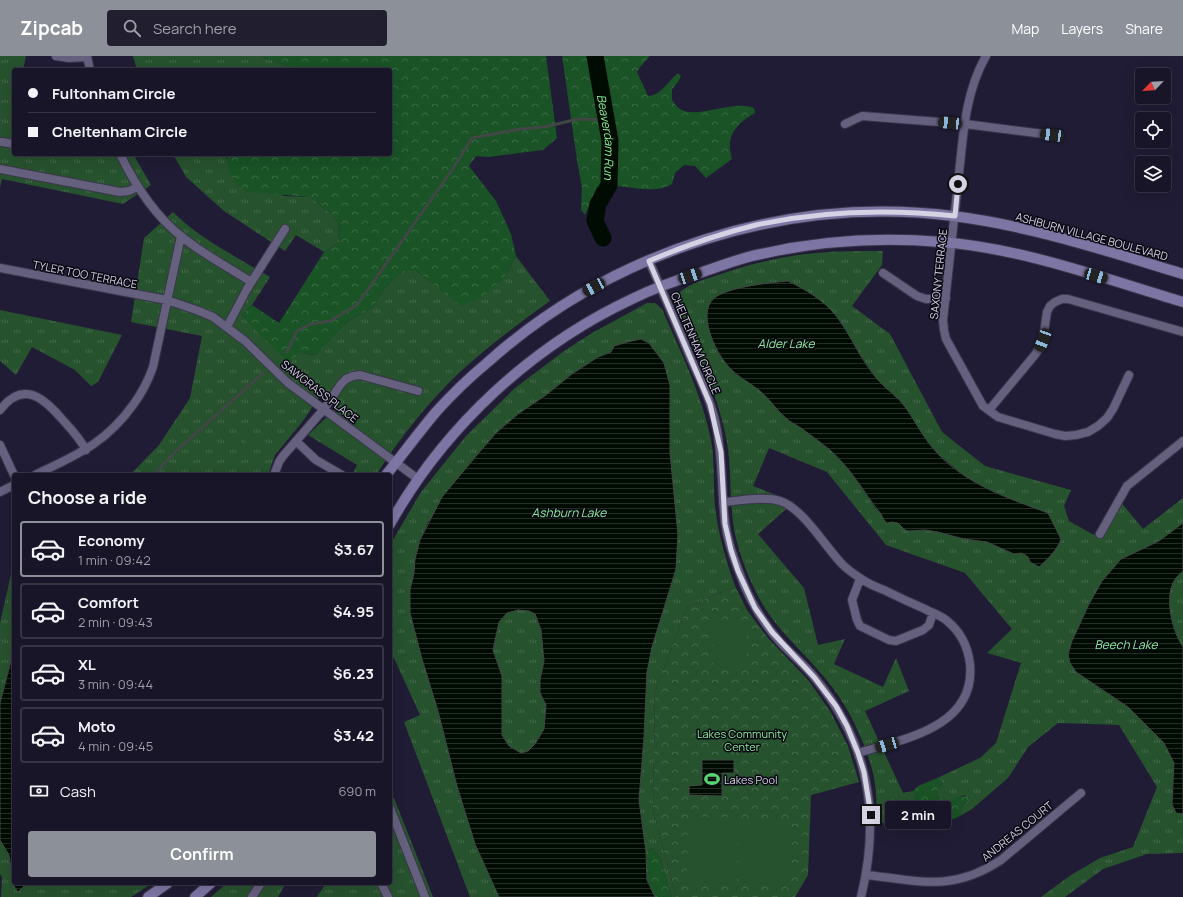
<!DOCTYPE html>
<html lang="en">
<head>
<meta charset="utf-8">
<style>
	:root { --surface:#181528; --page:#211e30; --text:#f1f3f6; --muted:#9f9fa8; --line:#363445; --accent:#8c9099 }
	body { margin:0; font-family:Manrope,sans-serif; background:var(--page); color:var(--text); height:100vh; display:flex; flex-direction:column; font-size:15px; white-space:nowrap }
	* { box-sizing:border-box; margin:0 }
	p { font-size:13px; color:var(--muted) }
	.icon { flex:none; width:22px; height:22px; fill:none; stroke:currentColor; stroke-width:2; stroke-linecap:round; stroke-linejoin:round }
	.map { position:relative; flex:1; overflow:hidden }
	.drawer { position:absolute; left:12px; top:417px; width:380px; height:412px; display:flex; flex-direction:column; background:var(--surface); border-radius:4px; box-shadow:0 4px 16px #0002,0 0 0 1px var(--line) }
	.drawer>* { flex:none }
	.guide { position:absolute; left:12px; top:12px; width:380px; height:88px; border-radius:4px; box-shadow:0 4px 16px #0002,0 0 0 1px var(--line); display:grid; align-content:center; height:88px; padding:0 16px; background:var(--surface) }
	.needle { width:26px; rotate:245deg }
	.buttons { position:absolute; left:1135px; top:12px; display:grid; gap:8px }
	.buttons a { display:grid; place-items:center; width:36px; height:36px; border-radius:4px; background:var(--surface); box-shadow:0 4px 16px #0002,0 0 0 1px var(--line); font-size:20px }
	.end { position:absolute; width:18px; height:18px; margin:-9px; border:5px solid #d4d2e3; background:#111; box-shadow:0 0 0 2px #111 }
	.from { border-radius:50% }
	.bubble { position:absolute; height:28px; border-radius:4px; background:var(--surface); box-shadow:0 4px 16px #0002,0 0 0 1px var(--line); font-size:13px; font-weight:700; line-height:28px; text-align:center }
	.car { position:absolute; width:12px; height:24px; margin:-12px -6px; border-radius:5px; box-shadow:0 0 3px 1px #0007; background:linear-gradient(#222 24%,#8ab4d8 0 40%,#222 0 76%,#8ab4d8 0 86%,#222 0) }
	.guide b { display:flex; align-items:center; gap:14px; height:38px; font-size:15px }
	.guide b+b { border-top:1px solid var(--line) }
	.guide i { width:10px; height:10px; background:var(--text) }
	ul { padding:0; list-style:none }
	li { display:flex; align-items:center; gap:12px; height:56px; margin:0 8px 6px; padding:0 8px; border:2px solid var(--line); border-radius:4px }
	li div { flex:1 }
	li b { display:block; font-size:15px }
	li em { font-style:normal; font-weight:700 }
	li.on { border-color:var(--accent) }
	li>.icon { width:36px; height:36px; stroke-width:1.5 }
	h2 { padding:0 16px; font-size:18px; line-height:48px }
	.pay { display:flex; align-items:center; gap:10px; height:44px; padding:0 16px; font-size:15px }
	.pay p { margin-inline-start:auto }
	.cta { display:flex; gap:8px; margin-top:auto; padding:8px 16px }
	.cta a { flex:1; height:46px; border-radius:4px; background:var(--accent); color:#fff; font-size:16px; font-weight:700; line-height:46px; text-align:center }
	header { display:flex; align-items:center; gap:24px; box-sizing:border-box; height:56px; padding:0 20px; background:var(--accent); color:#fff }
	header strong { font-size:19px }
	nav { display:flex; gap:22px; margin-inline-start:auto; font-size:14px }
	.search { width:280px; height:36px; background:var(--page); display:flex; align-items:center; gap:10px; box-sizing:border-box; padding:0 14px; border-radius:4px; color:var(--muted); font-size:15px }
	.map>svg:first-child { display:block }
	.grass { fill:url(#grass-tufts); fill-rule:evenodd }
	.forest { fill:url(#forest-crowns) }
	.park { fill:url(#park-crowns) }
	.pitch { fill:#27522e }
	.water { fill:url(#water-rules); stroke:#404745; fill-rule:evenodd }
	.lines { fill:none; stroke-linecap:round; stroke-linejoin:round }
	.stream { stroke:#404745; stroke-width:3 }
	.river { stroke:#000c01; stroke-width:17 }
	.minor-casing { stroke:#3a364b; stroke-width:10 }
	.secondary-casing { stroke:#3a364b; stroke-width:12 }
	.minor { stroke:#64607e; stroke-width:8 }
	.secondary { stroke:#7d76a4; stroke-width:10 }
	.route { stroke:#d4d2e3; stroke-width:5 }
	.labels { text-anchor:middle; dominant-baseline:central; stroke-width:3; stroke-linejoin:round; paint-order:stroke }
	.street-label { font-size:11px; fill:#d4d2e3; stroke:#0a0813 }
	.park-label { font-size:11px; fill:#8ef09d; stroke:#0a0813 }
	.poi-label { font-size:11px; fill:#d4d2e3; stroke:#0a0813; text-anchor:start }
	.water-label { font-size:12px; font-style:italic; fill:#8cee9b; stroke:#0a0813 }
</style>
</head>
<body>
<header>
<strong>Zipcab</strong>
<div class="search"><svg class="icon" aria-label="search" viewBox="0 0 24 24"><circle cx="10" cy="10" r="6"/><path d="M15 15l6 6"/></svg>Search here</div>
<nav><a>Map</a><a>Layers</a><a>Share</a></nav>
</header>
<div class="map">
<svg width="1183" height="841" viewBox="0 0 1183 841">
	<defs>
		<pattern id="grass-tufts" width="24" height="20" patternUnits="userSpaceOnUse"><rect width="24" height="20" fill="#27522e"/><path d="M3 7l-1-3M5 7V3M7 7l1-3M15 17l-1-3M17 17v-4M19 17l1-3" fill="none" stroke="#456a4c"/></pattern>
		<pattern id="forest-crowns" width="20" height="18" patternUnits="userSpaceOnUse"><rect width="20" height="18" fill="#195326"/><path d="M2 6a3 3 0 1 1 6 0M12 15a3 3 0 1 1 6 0" fill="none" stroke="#3a6b45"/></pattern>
		<pattern id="park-crowns" width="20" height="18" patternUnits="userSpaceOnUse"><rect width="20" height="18" fill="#27522e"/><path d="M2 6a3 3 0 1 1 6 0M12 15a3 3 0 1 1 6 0" fill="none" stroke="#456a4c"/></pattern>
		<pattern id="water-rules" width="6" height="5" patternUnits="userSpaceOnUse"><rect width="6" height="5" fill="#000c01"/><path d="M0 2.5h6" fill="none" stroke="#242e26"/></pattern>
	</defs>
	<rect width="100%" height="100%" fill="#201c35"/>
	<path class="grass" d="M0,0H26L23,14H14V57L11,72L14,73V98H133L151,129L123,148L2,123L0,132Z
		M133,0H261L298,14H137Z
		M173,98H227L226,102L284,140L310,141L331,158L338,166L339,186L324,196L296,179L285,195L224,155L186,121Z
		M173,156C200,183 237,201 270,221L252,249L241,259L299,297L315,299L347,266L373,251L384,233L403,215H416L437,231L504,223L516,200L550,245C519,267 489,290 461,315C428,346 400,382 376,419H352L357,409L308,379L339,349L323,335L303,365L275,399L268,419H130L159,389L190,342L202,280L131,266L144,182Z
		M883,195L882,209L852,250L890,278L942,376L985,410L1071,434L1064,450L1069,465L1094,479L1116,440L1143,473L1183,442V467L1159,485L1121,503L1089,548L1072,585L1076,616L1128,651L1164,687L1174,707L1172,748L1176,757L1183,758V797L1147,798L1103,813L1065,841H1041L1071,819L1100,802L1133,791L1157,731L1119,669L1058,667L1028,691L1008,722L972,753L960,760L963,749L968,745L965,739L947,745L940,744L936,736L941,731L943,725L935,723L980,702L996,687L1021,607L987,597L1012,573L965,517L886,489L827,416L769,392L753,430L794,446L758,478L804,532L818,589L845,583L834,608L883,631L896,602L909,635L865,655L903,737L913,735L916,740L914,745L908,750V761L912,764L878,767C876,750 877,730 872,713C863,681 847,648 825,622C801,593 774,572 757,538C746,516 736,490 733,466C729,436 732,406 725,376C715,331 694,290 677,248V239C686,229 700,225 712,221C745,209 781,200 816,197C838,195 861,195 883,195ZM788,225L807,235L837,260L858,295L878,325L900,344L921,377L939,399L965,420L989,435L1007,443L1047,457L1061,483L1060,487L1044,506L1028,501L1021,497L1014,498L987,486L964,483L938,476L925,474L908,475L905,474L898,467L884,465L882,459L875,452L852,417L831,395L801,372L789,365L777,354L767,341L759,334L734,317L727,235L761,228Z
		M647,247H655L662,253C680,295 702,338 711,384C715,406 713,428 715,450C718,478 726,504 735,530L687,551L655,636L653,753L676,841H672L668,830L661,803L652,792L646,796L639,744L644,681L647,616L652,591L676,513L670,397V329L611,296L598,301L572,318L546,339L518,358L496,377L477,399L428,466L420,484L415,503L414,517L410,534V557L422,603L438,655L457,730L475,788L499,841H470L404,666L420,659L394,602L390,603V489L421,436L466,380L515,332L564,295L592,277Z
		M0,254L122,279L98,326L91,330L75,314L32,291L16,319L0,305Z
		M14,505V571L10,609L0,647V567Z
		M1183,515V591C1172,575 1163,539 1176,522C1178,519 1181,517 1183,515Z
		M518,554L529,555L535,558L541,574L544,605L540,624V636L546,649L544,673L535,688L528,695L521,697L509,690L502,679V620L493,594L499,566L507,557Z
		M394,742L433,841H317L324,830L320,827H390V743Z
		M0,784L9,799L14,830L18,836L27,827H153L131,841H1L2,821L0,818Z
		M227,827H286L278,841H211Z"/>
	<path class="forest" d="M261,0H546L557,82L543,94L488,101L476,100L469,110L496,145L511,178L516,200L504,223L483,240L461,250L416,215H403L384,233L373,251L347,266L321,294L315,299L299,297L290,307L260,279L241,259L252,249L279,267L324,196L339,186L338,166L331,158L310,141L247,136L235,126L228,114L227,98H390V14H298Z
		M562,0H650L640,11L637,16L648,40C661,40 669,24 678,17L681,20L678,26L672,33V44C674,47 677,51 680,53C695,64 735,43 754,52L755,57C744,63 731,73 730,87C729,92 731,98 732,103L706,122L695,110L684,109L675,117L672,128C655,138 635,131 616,130C610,130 604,131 597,131L585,159L581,154L582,132L577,104Z
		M935,723L943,724L941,731L936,736L940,744C951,745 962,738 970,741L968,745L963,749L960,760C953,763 947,766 939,768C931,769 906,766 906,756C906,750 914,746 916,740L913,735L918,730Z
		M652,792L661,803L668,830L672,841H655L647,824L646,796Z"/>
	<path class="park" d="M735,530L747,554L768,582L809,625L830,655L848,690L859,726L811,739L808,819L795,841H676L653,753L655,636L687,551Z"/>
	<path class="pitch" d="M255,377L258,388L248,392L244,381Z
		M712,569H747V613H713Z
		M688,761H738L737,825H687Z
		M742,762H792L791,826L741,825Z"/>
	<path class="water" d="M788,225C806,234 824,244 837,261C852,281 861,305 878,324C887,334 898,341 906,352C917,368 925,385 939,399C970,430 1008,442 1048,457L1061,483C1058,493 1047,504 1039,511L1030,506L1028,501L1024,498L1021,497L1014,498L987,486L964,483L938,476L925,474L908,475L905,474L898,467L892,466L887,467C884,465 883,462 881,458C864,437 851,412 830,394C821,387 811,379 801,372C797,369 792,367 788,364C777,355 770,343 759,334C747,325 733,318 724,305C713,290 696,253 717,240C734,230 769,227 788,225Z
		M641,283L649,287L664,307L670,329V397L678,479L676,513L652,591L647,616L644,681L639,744L646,796L647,824L655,841H499L475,788L457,730L438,655L422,603L410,557V534L414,517L415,503L420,484L442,441L477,399L496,377L518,358L546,339L572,318L598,301L611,296L614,290L627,286ZM518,554L529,555L535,558L541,574L544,605L540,624V637L546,649L544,673L535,688L528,695L521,697L509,690L502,679V620L493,594L499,566L507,557Z
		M1183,467V515C1181,517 1178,519 1176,522C1163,539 1172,575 1183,591V758L1176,757L1172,748L1174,707L1164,687L1128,651L1076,616L1070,607L1068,598L1072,585L1089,548L1102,525L1121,503L1159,485Z
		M14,571V827H27L18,836L14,830L9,799L0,784V647L10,609Z
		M702,704H734V717H722V740L689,739V730L702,729Z"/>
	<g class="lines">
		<path class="stream" d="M287,296L297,275L311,268L330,265L357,249L452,114L472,82L521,73L544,71L578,63L606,64
			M155,419L158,414L174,397L263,317"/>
		<path class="river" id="s1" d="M595,0L610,85L609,129L598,148L595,165L603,182"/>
		<defs>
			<path id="minor" d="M56,0L69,2L87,1
				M87,0L90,14
				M986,0C964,38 963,84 958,127C953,173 948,219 943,264L944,274L946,283L983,350L998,361L1055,378L1065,380L1076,379L1088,376L1098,370L1107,362L1113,353L1129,319
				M845,68L862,60L965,68L1052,79
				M2,86L14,88
				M120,98C135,129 154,159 182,181C203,198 228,211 251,226
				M0,113L120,136L129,135L137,131
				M649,205C663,237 677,269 690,301C700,323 711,345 716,369C723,401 721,433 725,466C727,482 732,498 738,513C747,540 762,566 781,587C792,599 805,609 815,622C869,688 881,759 861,841
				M0,212L167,244L199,255L213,261L245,285L288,327L418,423
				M883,217L917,240L926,243L946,242
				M227,271L247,233L285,173
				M0,354C22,325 42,340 61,362C70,372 79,381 86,394
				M989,354L1034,300L1039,293L1043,283L1047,256L1050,250L1055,246L1062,243H1068L1183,276
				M296,385L316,404L342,419
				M0,389L14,419
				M35,419C76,399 105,388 133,349C142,337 148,325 153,311L181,180
				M274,419L279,406L283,400L324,353L341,328L346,323L353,320L360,319L418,335
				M0,436L14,429
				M723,446C740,445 764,440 780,445C803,452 826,492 843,509C848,514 854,518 860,522C867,527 876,531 884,534C898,541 911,547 925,553C932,557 940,559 946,564C960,575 968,591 970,608C976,671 904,683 858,697
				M1100,478L1127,430L1183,385
				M860,523L852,544L857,564L860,570L889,584L896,585L923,574L929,569L933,557
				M390,752L425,841
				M867,819C920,825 953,836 1001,804L1081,737
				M381,827L388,841
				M252,841L261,827"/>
			<path id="secondary" d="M386,419C403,398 419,376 436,356C452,338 470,321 488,306C612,195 787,139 953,160C1032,170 1107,195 1183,218
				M390,468C445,370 532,290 632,243C654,232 677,224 700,217C720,210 740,202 761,198C819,185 882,181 941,186C1021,192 1106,223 1183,246
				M148,841L168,827
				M195,841L211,827"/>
		</defs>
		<use href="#minor" class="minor-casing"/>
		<use href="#secondary" class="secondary-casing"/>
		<use href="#minor" class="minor"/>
		<use href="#secondary" class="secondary"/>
	</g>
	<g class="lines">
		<path class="route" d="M871,759L864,716L858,697L847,670L836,650L814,621L772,576L755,552L738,515L731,494L725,468L721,396L710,348L649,205C684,190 719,178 756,169C820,155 889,153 955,160L958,128"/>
	</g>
	<defs>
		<symbol id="stadium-bare" viewBox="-9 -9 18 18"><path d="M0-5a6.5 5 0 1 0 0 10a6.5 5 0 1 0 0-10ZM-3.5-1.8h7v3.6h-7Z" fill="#56d671" stroke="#0a0813" stroke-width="2.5" paint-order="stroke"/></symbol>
	</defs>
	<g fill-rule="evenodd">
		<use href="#stadium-bare" x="701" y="712" width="22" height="22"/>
	</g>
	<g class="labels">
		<g class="street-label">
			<text transform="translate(1092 180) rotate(15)">ASHBURN VILLAGE BOULEVARD</text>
			<text transform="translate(85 218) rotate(11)">TYLER TOO TERRACE</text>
			<text transform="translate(938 218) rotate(-84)">SAXONY TERRACE</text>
			<text transform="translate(696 287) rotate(67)">CHELTENHAM CIRCLE</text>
			<text transform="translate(320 335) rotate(38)">SAWGRASS PLACE</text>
			<text transform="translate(1017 775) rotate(-39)">ANDREAS COURT</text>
		</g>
		<g class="park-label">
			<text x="742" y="677">Lakes Community<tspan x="742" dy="13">Center</tspan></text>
		</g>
		<g class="poi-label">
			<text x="724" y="723">Lakes Pool</text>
		</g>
		<g class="water-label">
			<text stroke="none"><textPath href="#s1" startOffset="82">Beaverdam Run</textPath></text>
			<text x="786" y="287">Alder Lake</text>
			<text x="569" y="456">Ashburn Lake</text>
			<text x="1126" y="588">Beech Lake</text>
		</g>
	</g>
</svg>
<div class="buttons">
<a><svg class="needle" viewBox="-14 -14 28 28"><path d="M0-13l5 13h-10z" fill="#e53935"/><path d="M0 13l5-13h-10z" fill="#9f9fa8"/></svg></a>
<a><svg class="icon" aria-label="locate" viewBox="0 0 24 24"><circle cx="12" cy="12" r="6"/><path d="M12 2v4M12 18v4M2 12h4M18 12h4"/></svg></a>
<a><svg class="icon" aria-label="layers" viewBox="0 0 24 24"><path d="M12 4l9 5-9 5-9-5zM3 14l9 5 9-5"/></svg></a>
</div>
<i class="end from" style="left:958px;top:128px"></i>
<i class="end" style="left:871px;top:759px"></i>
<div class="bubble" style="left:885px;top:745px;width:66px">2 min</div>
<i class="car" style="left:950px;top:67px;rotate:275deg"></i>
<i class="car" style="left:1052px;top:79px;rotate:277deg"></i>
<i class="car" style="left:690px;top:220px;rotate:71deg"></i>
<i class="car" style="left:1096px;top:220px;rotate:106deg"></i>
<i class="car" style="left:594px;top:231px;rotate:242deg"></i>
<i class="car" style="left:1043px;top:284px;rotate:201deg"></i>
<i class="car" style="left:887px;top:689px;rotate:253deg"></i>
<div class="guide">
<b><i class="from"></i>Fultonham Circle</b>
<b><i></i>Cheltenham Circle</b>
</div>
<section class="drawer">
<h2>Choose a ride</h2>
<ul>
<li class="on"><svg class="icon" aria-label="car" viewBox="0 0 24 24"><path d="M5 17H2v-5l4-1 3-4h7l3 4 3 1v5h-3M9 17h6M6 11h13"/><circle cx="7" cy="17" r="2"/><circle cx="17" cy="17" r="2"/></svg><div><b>Economy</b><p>1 min · 09:42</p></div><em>$3.67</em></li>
<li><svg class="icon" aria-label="car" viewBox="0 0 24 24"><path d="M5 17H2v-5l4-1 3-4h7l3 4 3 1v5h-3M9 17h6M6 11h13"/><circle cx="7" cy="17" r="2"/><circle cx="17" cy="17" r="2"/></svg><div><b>Comfort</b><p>2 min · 09:43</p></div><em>$4.95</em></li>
<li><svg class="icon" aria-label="car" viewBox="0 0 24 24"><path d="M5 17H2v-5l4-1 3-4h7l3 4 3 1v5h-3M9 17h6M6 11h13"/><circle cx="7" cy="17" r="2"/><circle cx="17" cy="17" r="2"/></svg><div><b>XL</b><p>3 min · 09:44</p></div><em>$6.23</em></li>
<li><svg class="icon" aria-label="car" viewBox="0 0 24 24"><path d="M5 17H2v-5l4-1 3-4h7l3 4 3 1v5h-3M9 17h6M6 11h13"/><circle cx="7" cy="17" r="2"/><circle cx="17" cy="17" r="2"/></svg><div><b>Moto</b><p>4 min · 09:45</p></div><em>$3.42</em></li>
</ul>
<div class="pay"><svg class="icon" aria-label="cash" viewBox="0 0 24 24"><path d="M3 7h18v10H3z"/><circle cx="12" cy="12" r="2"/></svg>Cash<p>690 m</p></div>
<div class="cta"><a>Confirm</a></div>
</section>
</div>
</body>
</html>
